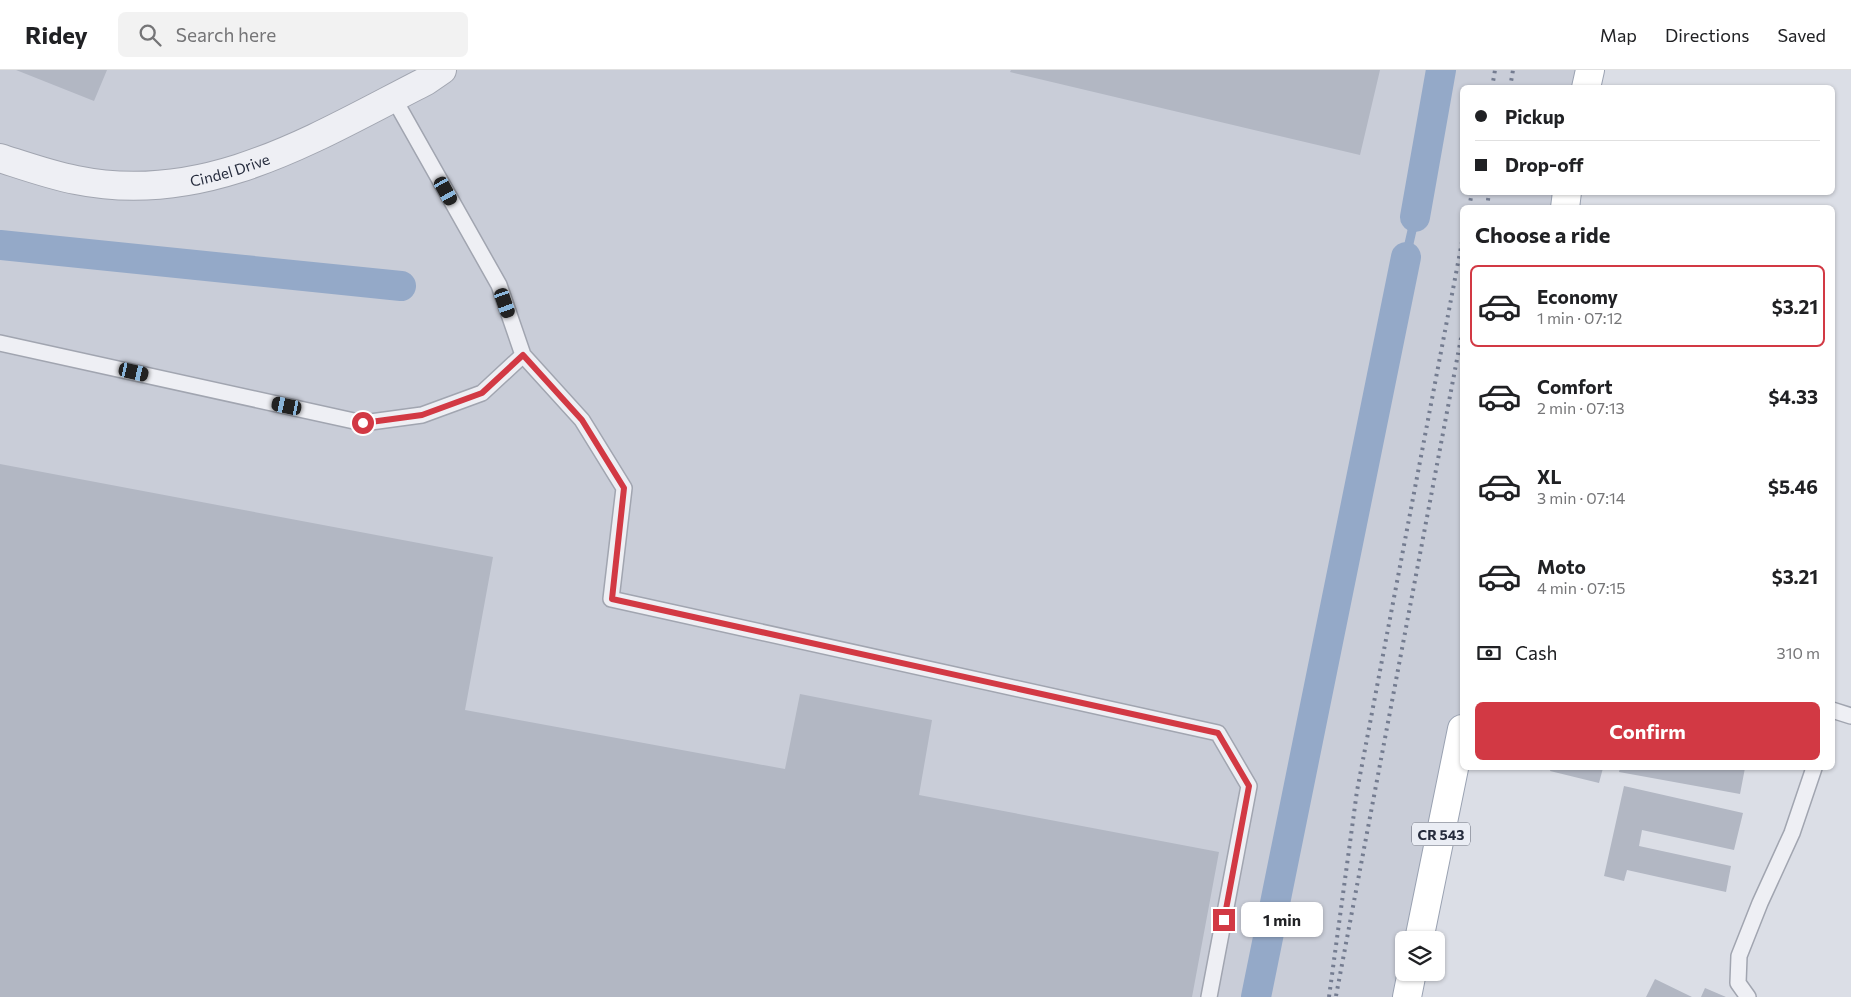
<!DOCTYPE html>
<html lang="en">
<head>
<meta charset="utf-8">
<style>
	:root { --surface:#fff; --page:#f2f2f2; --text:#202124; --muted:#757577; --line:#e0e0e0; --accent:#d23944 }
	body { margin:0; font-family:Commissioner,sans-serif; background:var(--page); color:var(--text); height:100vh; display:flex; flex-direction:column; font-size:19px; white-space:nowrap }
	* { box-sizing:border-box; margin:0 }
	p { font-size:16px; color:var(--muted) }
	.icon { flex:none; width:28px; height:28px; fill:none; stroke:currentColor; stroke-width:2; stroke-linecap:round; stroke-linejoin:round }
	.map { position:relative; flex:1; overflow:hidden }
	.drawer { position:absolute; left:1460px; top:135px; width:375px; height:565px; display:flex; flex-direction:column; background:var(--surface); border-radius:8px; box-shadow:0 1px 4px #0004 }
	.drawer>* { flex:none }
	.top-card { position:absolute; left:1460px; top:15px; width:375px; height:110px; border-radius:8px; box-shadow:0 1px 4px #0004; display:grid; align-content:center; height:110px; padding:0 15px; background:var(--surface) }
	.buttons { position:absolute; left:1395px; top:861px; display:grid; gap:10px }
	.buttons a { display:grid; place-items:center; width:50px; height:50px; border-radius:8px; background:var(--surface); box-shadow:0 1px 4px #0004; font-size:25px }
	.end { position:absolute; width:22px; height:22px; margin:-11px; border:6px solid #d23944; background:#fff; box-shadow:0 0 0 2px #fff }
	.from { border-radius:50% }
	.bubble { position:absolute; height:35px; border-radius:8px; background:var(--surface); box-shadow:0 1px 4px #0004; font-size:16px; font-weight:700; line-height:35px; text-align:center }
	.car { position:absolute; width:15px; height:30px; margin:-15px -8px; border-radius:6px; box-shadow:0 0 4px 1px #0007; background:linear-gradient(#222 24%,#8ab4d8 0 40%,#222 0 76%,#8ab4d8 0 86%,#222 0) }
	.top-card b { display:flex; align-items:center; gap:18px; height:48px; font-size:19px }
	.top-card b+b { border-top:1px solid var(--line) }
	.top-card i { width:12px; height:12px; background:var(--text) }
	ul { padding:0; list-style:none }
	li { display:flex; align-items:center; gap:15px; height:82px; margin:0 10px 8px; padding:0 5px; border:2px solid transparent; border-radius:8px }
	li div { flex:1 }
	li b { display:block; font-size:19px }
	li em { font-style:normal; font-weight:700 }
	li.selected { border-color:var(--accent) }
	li>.icon { width:45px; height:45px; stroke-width:1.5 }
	h2 { padding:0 15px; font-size:22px; line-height:60px }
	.pay { display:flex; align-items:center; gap:12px; height:55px; padding:0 15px; font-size:19px }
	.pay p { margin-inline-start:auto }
	.button { display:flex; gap:10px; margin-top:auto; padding:10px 15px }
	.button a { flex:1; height:58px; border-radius:8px; background:var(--accent); color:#fff; font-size:20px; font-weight:700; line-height:58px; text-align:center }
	header { display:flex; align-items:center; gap:30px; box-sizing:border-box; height:70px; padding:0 25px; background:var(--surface); border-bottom:1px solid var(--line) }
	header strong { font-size:24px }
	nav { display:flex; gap:28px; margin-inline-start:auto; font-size:18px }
	.search { width:350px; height:45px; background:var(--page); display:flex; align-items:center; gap:12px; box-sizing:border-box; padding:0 18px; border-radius:8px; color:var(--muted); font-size:19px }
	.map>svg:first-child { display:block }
	.built { fill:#c9cdd8 }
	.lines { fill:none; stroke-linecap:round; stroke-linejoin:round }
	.stream { stroke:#94a9c8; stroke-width:9 }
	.canal { stroke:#94a9c8; stroke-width:30 }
	.building { fill:#b2b7c3 }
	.service-casing { stroke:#a1a5b0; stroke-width:18 }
	.minor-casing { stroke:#a1a5b0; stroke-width:30 }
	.primary-casing { stroke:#9aa2b2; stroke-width:30 }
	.service { stroke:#eeeff4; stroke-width:15 }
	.minor { stroke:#eeeff4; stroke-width:28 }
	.primary { stroke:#fff; stroke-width:28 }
	.rail { stroke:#747c90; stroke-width:4; stroke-dasharray:2.5 5; stroke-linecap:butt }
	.route { stroke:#d23944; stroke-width:6 }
	.labels { text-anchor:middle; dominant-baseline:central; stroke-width:4.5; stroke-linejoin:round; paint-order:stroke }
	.shield { fill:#eaedf4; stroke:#606573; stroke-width:1 }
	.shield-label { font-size:14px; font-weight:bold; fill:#252b3c }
	.street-label { font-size:15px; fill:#252b3c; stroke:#eaedf4 }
</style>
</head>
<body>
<header>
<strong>Ridey</strong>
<div class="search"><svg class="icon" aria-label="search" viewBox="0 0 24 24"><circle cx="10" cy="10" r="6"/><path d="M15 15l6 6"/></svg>Search here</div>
<nav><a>Map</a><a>Directions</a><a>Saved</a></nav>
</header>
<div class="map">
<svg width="1851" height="927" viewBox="0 0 1851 927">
	<rect width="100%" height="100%" fill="#dbdee6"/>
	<path class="built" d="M0,0H1587L1584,17L1462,18V122L1564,123L1561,137L1462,138V647L1420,870H1404V902L1409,927H0Z"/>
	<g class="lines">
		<path class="stream" d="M1406,187L1415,147"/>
		<path class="canal" d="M1415,147L1441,0
			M0,175L401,216
			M1256,927L1406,187"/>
	</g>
	<path class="building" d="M16,0H107L94,31Z
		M1011,0H1380L1360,85L1010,2Z
		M0,394L493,487L465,640L785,699L800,624L932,650L919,725L1219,782L1192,927H0Z
		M1551,698H1603L1599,713L1550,701Z
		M1620,698H1745L1740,724L1619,702Z
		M1624,716L1743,743L1734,780L1642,760L1639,776L1731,796L1726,822L1627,800L1624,811L1604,806Z
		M1655,909L1692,927H1646Z
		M1705,918L1726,927H1701Z"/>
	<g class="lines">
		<defs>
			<path id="service" d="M393,27L499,215L523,285L582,350L624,418L611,529L1218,663L1249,716L1209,927
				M0,273L363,353L422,345L482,323L523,285
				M1832,640L1851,646
				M1748,927L1738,913L1739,886L1760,833L1792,763L1814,698"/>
			<g id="minor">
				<path id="s1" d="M0,88C25,96 50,105 76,110C206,137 316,67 426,11L442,0"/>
			</g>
			<path id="primary" d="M1586,18L1590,0
				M1565,138L1567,122
				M1419,870L1462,659
				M1407,927L1412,902"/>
		</defs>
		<use href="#service" class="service-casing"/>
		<use href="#minor" class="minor-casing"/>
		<use href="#primary" class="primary-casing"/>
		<use href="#service" class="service"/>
		<use href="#minor" class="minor"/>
		<use href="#primary" class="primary"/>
		<path class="rail" d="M1492,18L1495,0
			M1510,18L1513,0
			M1469,138L1472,122
			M1487,138L1489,122
			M1336,926L1462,263
			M1329,927L1357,721L1462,172"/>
	</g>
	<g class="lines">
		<path class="route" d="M363,353L422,345L482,323L523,285L582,350L624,418L612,529L1218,663L1249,716L1224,850"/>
	</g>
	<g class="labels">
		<rect class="shield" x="1412" y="752.5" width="58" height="23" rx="4"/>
		<g class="shield-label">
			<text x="1441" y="764">CR 543</text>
		</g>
		<g class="street-label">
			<text stroke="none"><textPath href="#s1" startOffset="235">Cindel Drive</textPath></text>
		</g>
	</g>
</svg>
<div class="buttons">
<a><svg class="icon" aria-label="layers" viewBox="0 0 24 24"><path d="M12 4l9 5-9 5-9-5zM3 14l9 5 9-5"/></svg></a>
</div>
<i class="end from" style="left:363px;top:353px"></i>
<i class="end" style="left:1224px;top:850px"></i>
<div class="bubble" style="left:1241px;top:832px;width:82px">1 min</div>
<i class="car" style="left:446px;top:121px;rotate:151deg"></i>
<i class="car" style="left:505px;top:233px;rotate:161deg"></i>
<i class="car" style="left:134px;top:302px;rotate:103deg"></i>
<i class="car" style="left:287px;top:336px;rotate:282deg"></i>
<div class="top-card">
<b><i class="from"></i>Pickup</b>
<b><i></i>Drop-off</b>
</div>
<section class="drawer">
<h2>Choose a ride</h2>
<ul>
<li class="selected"><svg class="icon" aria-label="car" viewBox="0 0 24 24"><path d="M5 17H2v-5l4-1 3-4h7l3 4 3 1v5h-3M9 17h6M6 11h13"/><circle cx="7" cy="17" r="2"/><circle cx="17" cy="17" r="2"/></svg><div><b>Economy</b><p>1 min · 07:12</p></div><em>$3.21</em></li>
<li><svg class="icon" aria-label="car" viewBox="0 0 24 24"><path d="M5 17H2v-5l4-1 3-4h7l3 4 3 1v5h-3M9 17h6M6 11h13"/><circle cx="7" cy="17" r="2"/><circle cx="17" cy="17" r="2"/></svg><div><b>Comfort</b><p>2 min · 07:13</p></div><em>$4.33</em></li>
<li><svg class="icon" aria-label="car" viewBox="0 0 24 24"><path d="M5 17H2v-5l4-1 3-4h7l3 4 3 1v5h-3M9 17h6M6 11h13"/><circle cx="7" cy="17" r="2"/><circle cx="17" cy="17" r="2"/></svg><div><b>XL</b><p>3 min · 07:14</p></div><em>$5.46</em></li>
<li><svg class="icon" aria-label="car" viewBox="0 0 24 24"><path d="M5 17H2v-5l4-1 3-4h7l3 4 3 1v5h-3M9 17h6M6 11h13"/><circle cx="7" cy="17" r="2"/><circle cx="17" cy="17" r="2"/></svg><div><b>Moto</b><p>4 min · 07:15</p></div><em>$3.21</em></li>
</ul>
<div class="pay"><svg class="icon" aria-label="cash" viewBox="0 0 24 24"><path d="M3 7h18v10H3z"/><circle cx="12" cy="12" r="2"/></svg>Cash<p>310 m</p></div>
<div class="button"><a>Confirm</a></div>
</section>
</div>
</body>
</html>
